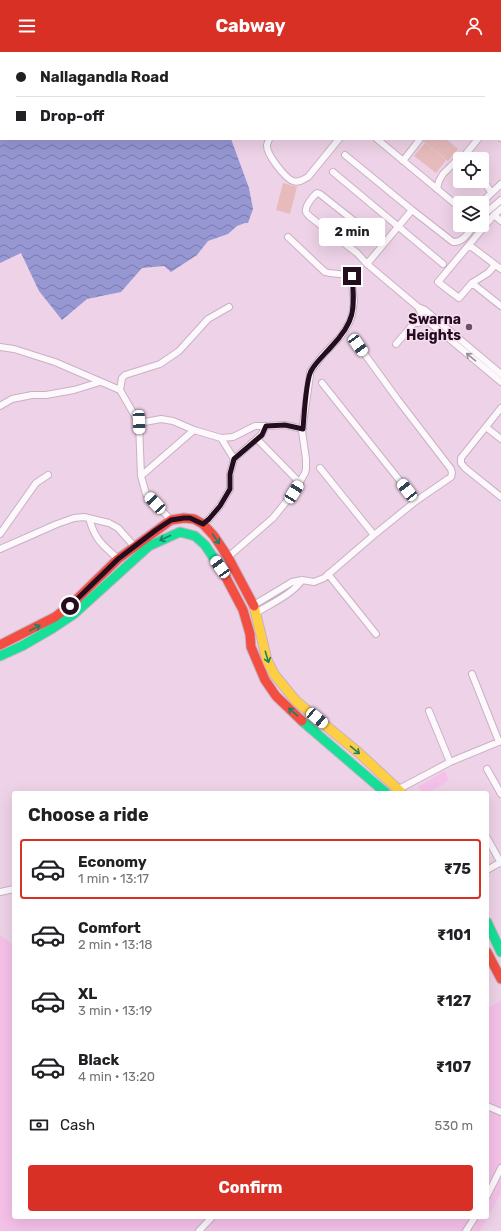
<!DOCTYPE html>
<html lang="en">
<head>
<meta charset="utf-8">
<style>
	:root { --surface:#fff; --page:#f6f6f6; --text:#202124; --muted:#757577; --line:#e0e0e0; --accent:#d93025 }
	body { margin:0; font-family:Rubik,sans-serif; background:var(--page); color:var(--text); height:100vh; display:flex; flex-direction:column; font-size:15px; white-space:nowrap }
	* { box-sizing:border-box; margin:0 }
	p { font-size:13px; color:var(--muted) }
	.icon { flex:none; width:22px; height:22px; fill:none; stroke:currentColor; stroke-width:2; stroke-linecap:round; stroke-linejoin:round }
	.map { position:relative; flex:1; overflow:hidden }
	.drawer { position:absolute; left:12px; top:739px; width:477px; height:428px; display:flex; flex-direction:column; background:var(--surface); border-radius:4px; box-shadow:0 4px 16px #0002 }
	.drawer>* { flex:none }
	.guide { position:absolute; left:0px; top:0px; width:501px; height:88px; box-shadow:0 4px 16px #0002; display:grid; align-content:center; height:88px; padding:0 16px; background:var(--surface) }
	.tools { position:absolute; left:453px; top:100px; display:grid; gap:8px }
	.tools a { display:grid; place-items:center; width:36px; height:36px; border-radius:4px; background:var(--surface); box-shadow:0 4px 16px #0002; font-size:20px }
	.end { position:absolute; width:18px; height:18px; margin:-9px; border:5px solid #230d1f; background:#fff; box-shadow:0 0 0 2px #fff }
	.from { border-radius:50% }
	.bubble { position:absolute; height:28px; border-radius:4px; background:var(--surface); box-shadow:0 4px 16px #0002; font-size:13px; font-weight:700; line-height:28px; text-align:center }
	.car { position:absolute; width:12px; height:24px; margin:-12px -6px; border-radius:5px; box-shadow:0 0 3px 1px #0007; background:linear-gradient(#fff 24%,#345 0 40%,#fff 0 76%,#345 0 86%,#fff 0) }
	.guide b { display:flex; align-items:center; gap:14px; height:38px; font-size:15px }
	.guide b+b { border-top:1px solid var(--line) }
	.guide i { width:10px; height:10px; background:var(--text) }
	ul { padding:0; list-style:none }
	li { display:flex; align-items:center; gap:12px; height:60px; margin:0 8px 6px; padding:0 8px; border:2px solid transparent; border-radius:4px }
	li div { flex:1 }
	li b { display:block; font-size:15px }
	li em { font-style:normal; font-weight:700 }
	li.selected { border-color:var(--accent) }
	li>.icon { width:36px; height:36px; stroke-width:1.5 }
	h2 { padding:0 16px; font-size:18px; line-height:48px }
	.pay { display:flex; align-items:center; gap:10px; height:44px; padding:0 16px; font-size:15px }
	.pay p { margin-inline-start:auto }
	.action { display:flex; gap:8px; margin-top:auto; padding:8px 16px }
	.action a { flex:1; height:46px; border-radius:4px; background:var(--accent); color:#fff; font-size:16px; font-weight:700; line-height:46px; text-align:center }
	header { display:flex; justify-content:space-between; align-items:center; height:52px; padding:0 16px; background:var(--accent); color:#fff; font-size:18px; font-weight:700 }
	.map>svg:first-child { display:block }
	.built { fill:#f5c1e9 }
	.grass { fill:#e7bbbc }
	.water { fill:url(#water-waves) }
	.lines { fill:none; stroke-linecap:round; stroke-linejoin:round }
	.street-casing { stroke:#c9b1c4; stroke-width:8 }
	.fast-casing { stroke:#c9b1c4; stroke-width:11 }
	.slow-casing { stroke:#c9b1c4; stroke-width:11 }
	.jam-casing { stroke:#c9b1c4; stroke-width:11 }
	.street { stroke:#fcf8fb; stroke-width:6 }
	.fast { stroke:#16e098; stroke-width:9 }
	.slow { stroke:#ffcf43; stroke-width:9 }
	.jam { stroke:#f24e42; stroke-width:9 }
	.oneway { stroke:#9a8e98 }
	.oneway2 { stroke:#1c8162 }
	.route { stroke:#230d1f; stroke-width:5 }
	.poi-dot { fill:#6a5265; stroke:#f7ddf0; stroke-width:1.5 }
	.labels { text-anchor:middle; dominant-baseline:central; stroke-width:3; stroke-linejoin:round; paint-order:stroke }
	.poi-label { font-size:14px; font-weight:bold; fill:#230d1f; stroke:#f7ddf0; text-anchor:end }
</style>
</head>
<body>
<header><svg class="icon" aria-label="menu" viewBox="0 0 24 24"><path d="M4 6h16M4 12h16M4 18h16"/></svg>Cabway<svg class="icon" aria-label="person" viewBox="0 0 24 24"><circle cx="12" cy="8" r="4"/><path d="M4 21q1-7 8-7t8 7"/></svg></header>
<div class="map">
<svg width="501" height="1179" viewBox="0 0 501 1179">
	<defs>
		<pattern id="water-waves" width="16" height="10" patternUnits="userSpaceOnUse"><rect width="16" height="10" fill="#9697d3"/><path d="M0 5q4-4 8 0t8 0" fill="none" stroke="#7a7aab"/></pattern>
	</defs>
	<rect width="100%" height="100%" fill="#eed2e7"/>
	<path class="built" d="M445,719L449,728L429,741H423L418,735Z
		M0,883L14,894V1165H487V956L501,949V1141L480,1179H0Z"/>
	<path class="grass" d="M425,87H446L458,97L448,109L423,89Z
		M425,91L446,108L436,121L414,104Z
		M283,131L297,135L290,162L276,158Z"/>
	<path class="water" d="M0,87H231L249,136L253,157L248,171H245L237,174L228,182L208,189L197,203L171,220L164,214L142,216L121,240L87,247L62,268L39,239L21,201L0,211Z"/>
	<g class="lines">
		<defs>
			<path id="street" d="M66,0L67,1
				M94,0L95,1
				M463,0L465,1
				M408,1L409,0
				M432,1L433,0
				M490,1L491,0
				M0,49L1,48
				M0,59L1,58
				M500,60L501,59
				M500,84L501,86
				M269,87C269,88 267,92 267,93C266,102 285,126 293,129C298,131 303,128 308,125L339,87
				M377,87L460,156
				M345,103L412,158L453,190C463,191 469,180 474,173
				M403,109L420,87
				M333,120L443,212
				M482,127L491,140
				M437,137L439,129L443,122L458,107L465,103L478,87
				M481,151L501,132
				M501,157L494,163L501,169
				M494,163L438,230L459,246L472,231L488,221L495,213
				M482,164L501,148
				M383,192L320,142L317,141C313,144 306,153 306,158C305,161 308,162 309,164L357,201L367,212L418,255L425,258L501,322
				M469,193L501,217
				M367,212L412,158
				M472,231L501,254
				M418,255L423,265L501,330
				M396,292L415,270L419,271L423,265
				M0,295L14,297L55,310L120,338L139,371L141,424L146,442L171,468
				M322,331L416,449
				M120,338L122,326L125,323L160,312L179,299L208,267L229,255
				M0,354L12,347L32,343H46L74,338L100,330
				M501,356L461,406V411L465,416L501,445
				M139,371L161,367L173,369L194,378L141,424
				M486,375L501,387
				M194,378L221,386L234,407L230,422V437L220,454L209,467L203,472
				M221,386L233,385L255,374H266L285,373L303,377
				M257,387L300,431
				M234,407L261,383L266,374
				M320,416L374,483
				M89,466C95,488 102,492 118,507
				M0,482L36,431L48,423
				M0,497L57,472L74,466L84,465L109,471L118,476L134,494
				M228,505L273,466L294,440L305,421L306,417V407L302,379L310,323V320L322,304L341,284L349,271L352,263L354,249L351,225C341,220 335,223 325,220L288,185
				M328,522L376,582
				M254,553L292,530L302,528L314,530L324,526L374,483L416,449L451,425L452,421L451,417L398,348L358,293
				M256,561C270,552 293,542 302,528
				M472,622L499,690
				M429,659L450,710
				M487,717L501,742
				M395,741L399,737L450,710L501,689
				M487,786L501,811
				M487,818L501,810
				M0,840L14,837
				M487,1054L501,1060
				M487,1144L501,1116
				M199,1179L212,1165
				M466,1179L475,1165"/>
			<path id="fast" d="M0,604L22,594L53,576L74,562L149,494L180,480L195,484L205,493L223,520
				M302,669L386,741
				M487,870L501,900"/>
			<path id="slow" d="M254,554L267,608L274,622L296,649L359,701L402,741"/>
			<path id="jam" d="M223,520L243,558L250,582L251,595L265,628L276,644L302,669
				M0,593L55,565L73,551L118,507L171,468L184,466L194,467L203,472L214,484L228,505L254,554
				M487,900L501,927"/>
		</defs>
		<use href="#street" class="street-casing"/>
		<use href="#fast" class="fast-casing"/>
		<use href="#slow" class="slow-casing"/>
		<use href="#jam" class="jam-casing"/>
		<use href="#street" class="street"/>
		<use href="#fast" class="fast"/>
		<use href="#slow" class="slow"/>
		<use href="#jam" class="jam"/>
	</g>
	<defs><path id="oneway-shaft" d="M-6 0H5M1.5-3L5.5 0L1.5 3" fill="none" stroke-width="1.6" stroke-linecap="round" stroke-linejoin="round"/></defs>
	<use class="oneway" href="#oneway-shaft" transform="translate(471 305) rotate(-140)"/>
	<g class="oneway2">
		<use href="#oneway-shaft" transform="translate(165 486) rotate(155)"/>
		<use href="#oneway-shaft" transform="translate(216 487) rotate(54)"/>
		<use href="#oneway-shaft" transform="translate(35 576) rotate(-28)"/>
		<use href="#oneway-shaft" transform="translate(267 605) rotate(73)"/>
		<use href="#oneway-shaft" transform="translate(293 660) rotate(-139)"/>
		<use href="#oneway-shaft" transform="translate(355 698) rotate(40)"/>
	</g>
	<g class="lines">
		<path class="route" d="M70,554L118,507L156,478L171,468L184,466H190L203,472L209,467L220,454L230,437V422L234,407L262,383L266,374L285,373L303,377C304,364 306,328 311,319C316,310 324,303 331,295C355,270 355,258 352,224"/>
	</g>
	<circle class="poi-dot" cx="469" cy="275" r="4"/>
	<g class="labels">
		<g class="poi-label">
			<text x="461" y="267">Swarna<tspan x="461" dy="16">Heights</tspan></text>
		</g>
	</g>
</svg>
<div class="tools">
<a><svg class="icon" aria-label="locate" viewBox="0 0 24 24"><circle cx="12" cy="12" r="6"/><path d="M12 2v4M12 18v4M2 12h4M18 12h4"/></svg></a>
<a><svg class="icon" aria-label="layers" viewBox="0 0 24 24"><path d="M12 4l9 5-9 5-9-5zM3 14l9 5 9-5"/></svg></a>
</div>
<i class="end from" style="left:70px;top:554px"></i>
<i class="end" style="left:352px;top:224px"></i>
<div class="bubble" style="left:319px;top:166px;width:66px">2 min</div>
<i class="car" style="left:358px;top:293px;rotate:144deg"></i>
<i class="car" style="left:139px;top:370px;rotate:178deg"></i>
<i class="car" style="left:407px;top:438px;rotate:322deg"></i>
<i class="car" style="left:294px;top:440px;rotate:32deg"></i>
<i class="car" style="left:155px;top:451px;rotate:317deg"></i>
<i class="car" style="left:220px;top:515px;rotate:325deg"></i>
<i class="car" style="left:317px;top:666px;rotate:130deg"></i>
<div class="guide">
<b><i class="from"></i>Nallagandla Road</b>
<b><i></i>Drop-off</b>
</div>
<section class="drawer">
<h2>Choose a ride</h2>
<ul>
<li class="selected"><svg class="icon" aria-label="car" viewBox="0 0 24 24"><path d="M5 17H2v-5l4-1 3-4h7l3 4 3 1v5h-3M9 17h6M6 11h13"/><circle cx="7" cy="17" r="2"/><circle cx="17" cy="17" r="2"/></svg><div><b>Economy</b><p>1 min · 13:17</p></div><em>₹75</em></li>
<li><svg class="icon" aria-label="car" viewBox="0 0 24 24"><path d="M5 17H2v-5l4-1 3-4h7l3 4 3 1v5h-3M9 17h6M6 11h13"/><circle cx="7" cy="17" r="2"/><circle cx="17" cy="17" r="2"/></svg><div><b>Comfort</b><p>2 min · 13:18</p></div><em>₹101</em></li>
<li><svg class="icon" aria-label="car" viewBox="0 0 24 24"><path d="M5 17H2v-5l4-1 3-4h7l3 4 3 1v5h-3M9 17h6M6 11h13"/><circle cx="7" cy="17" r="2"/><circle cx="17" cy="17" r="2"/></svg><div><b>XL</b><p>3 min · 13:19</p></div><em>₹127</em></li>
<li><svg class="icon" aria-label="car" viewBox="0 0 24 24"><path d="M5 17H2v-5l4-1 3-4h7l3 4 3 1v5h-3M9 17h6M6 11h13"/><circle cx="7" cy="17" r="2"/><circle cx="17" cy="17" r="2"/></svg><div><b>Black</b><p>4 min · 13:20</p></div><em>₹107</em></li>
</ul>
<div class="pay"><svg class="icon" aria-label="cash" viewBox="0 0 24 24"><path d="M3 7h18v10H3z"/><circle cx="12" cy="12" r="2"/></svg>Cash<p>530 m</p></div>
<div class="action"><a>Confirm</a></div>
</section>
</div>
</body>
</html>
